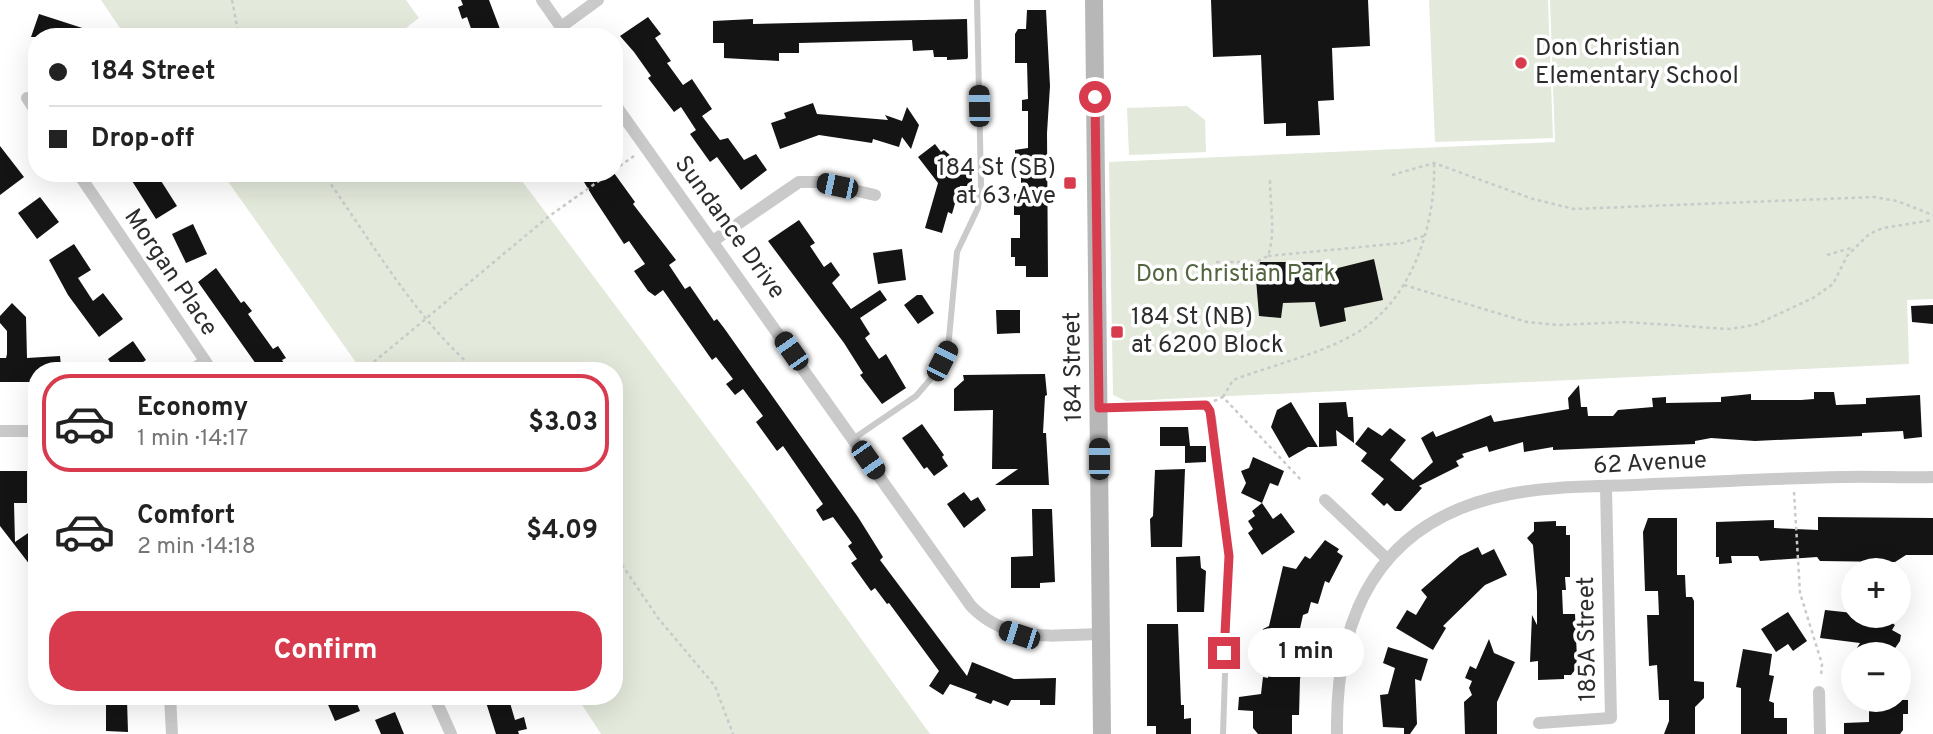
<!DOCTYPE html>
<html lang="en">
<head>
<meta charset="utf-8">
<style>
	:root { --surface:#fff; --page:#f6f6f6; --text:#222; --muted:#767676; --line:#e0e0e0; --accent:#d73b4d }
	body { margin:0; font-family:Overpass,sans-serif; background:var(--page); color:var(--text); height:100vh; display:flex; flex-direction:column; font-size:26px; white-space:nowrap }
	* { box-sizing:border-box; margin:0 }
	p { font-size:23px; color:var(--muted) }
	.icon { flex:none; width:38px; height:38px; fill:none; stroke:currentColor; stroke-width:2; stroke-linecap:round; stroke-linejoin:round }
	.map { position:relative; flex:1; overflow:hidden }
	.panel { position:absolute; left:28px; top:362px; width:595px; height:343px; display:flex; flex-direction:column; background:var(--surface); border-radius:28px; box-shadow:0 7px 28px #0002 }
	.panel>* { flex:none }
	.banner { position:absolute; left:28px; top:28px; width:595px; height:154px; border-radius:28px; box-shadow:0 7px 28px #0002; display:grid; align-content:center; height:154px; padding:0 21px; background:var(--surface) }
	.tools { position:absolute; left:1841px; top:558px; display:grid; gap:14px }
	.tools a { display:grid; place-items:center; width:70px; height:70px; border-radius:50%; background:var(--surface); box-shadow:0 7px 28px #0002; font-size:35px }
	.end { position:absolute; width:32px; height:32px; margin:-16px; border:9px solid #d73b4d; background:#fff; box-shadow:0 0 0 4px #fff }
	.from { border-radius:50% }
	.bubble { position:absolute; height:49px; border-radius:24px; background:var(--surface); box-shadow:0 7px 28px #0002; font-size:23px; font-weight:700; line-height:49px; text-align:center }
	.car { position:absolute; width:21px; height:42px; margin:-21px -10px; border-radius:9px; box-shadow:0 0 5px 2px #0007; background:linear-gradient(#222 24%,#8ab4d8 0 40%,#222 0 76%,#8ab4d8 0 86%,#222 0) }
	.banner b { display:flex; align-items:center; gap:24px; height:66px; font-size:26px }
	.banner b+b { border-top:2px solid var(--line) }
	.banner i { width:18px; height:18px; background:var(--text) }
	ul { padding:12px 0 0; list-style:none }
	li { display:flex; align-items:center; gap:21px; height:98px; margin:0 14px 10px; padding:0 7px; border:4px solid transparent; border-radius:28px }
	li div { flex:1 }
	li b { display:block; font-size:26px }
	li em { font-style:normal; font-weight:700 }
	li.selected { border-color:var(--accent) }
	li>.icon { width:63px; height:63px; stroke-width:1.5 }
	.button { display:flex; gap:14px; margin-top:auto; padding:14px 21px }
	.button a { flex:1; height:80px; border-radius:28px; background:var(--accent); color:#fff; font-size:28px; font-weight:700; line-height:80px; text-align:center }
	.map>svg:first-child { display:block }
	.green { fill:#e3e9db }
	.building { fill:#141414 }
	.lines { fill:none; stroke-linecap:round; stroke-linejoin:round }
	.path { stroke:#cacaca; stroke-width:2.5; stroke-dasharray:3.5 3.5; stroke-linecap:butt }
	.service { stroke:#cacaca; stroke-width:6 }
	.minor { stroke:#cacaca; stroke-width:12 }
	.secondary { stroke:#b7b7b7; stroke-width:18 }
	.route { stroke:#d73b4d; stroke-width:9 }
	.poi-dot { fill:#d73b4d; stroke:#fff; stroke-width:2.5 }
	.labels { text-anchor:middle; dominant-baseline:central; stroke-width:7; stroke-linejoin:round; paint-order:stroke }
	.poi-label { font-size:24px; fill:#2d2d2d; stroke:#fff; text-anchor:start }
	.street-label { font-size:24px; fill:#2d2d2d; stroke:#fff }
	.park-label { font-size:24px; fill:#52653e; stroke:#fff }
</style>
</head>
<body>
<div class="map">
<svg width="1933" height="734" viewBox="0 0 1933 734">
	<rect width="100%" height="100%" fill="#fff"/>
	<path class="green" d="M101,0H406L419,18L402,31L406,37H126Z
		M1429,0H1548L1553,138L1435,142Z
		M1550,0H1933V299L1907,300L1909,364L1126,401L1113,395L1109,162L1555,142Z
		M1187,106L1205,120L1206,152L1129,155L1127,108Z
		M222,173H516L756,493L930,734H601L577,697L614,696V371H362Z"/>
	<path class="building" d="M461,0H489L503,37H474L467,17L462,19L458,7L463,5Z
		M1211,0H1368L1370,46L1332,48L1334,100L1318,101L1320,135L1286,136V123L1264,124L1261,55L1213,57Z
		M1027,10H1046L1050,86L1047,133L1048,277H1026V266H1015V257H1011V238H1020V215H1014V194H1021V163H1015V150L1028,148V111H1022V100L1028,99L1027,63H1015V34L1018,29H1026Z
		M39,14L101,34V37H31Z
		M648,17L661,34L655,38L671,61L667,63L683,85L692,79L712,109L702,116L720,140L728,138L744,160L756,154L767,170L741,190L717,157L710,162L690,134L696,130L681,107L674,112L648,78L651,76L634,52L620,36Z
		M753,19V24L967,19L968,57L967,59L947,60V57H934L933,50L913,51L912,40L799,43V53H779V61L724,58V43H713V21Z
		M813,103L817,114L888,120L885,115L902,121L907,107L919,125L911,149L902,137L899,147L873,139L872,143L819,135L780,149L771,123L786,118L784,113Z
		M935,144L941,152L944,150L951,156L960,167H972V186H960L952,214L948,212L942,233L925,228L938,183L918,157Z
		M0,146L24,177L0,195Z
		M127,173H156L177,206L156,219Z
		M587,173H614L635,202L633,204L676,260L669,265L685,289L690,286L714,321L717,319L724,328L858,517L883,557L880,560L967,676L972,662L1014,679L1056,678L1055,705H1040V700H1011L1008,706L993,700L991,704L975,698L977,694L950,684L943,695L929,686L939,671L889,603L887,604L875,588L871,591L851,563L857,559L848,546L852,543L833,517L823,521L816,510L823,504L783,446L777,451L756,422L763,416L743,389L735,395L726,384L733,379L716,357L712,360L663,290L655,296L648,291L634,271L645,264L629,241L624,244L593,197L581,177Z
		M40,197L59,222L37,239L18,213Z
		M799,220L815,243L810,246L824,267L831,262L840,275L832,283L851,309L880,290L887,300L860,318L870,334L865,338L879,359L886,354L906,388L882,404L860,375L863,373L844,343L768,241Z
		M193,224L207,254L186,263L172,234Z
		M74,244L91,270L78,278L93,301L103,293L123,319L99,337L68,295L49,260Z
		M902,249L906,280L878,284L873,253Z
		M1374,259L1383,300L1344,308L1346,321L1320,327L1315,302L1283,303L1281,318L1259,316L1256,279L1260,262H1324L1326,271Z
		M216,268L241,303L244,301L252,311L248,314L273,349L278,346L286,358L282,360L289,371H261L198,282Z
		M917,295H922L934,313L918,324L904,305Z
		M12,303L26,317L27,358L60,356L61,366L53,371H37V382H0V358H6L7,354V331L0,323V316Z
		M1933,305V324L1912,322L1911,306Z
		M996,310H1020V333L997,334Z
		M133,341L146,360L130,371H116L108,359Z
		M1045,374L1047,395L1045,396L1043,433H1046L1049,485H995L1018,469H992L993,410L954,411V389L964,380L963,375Z
		M1579,385L1581,407H1587L1588,416H1613L1618,410L1653,407L1652,398L1666,397V403L1721,402V397L1751,394V400H1801L1814,399V392H1834L1836,405L1866,404V398L1920,395L1922,437L1904,439L1903,431L1862,433V436L1755,441L1711,438L1695,441V444L1553,450V447L1524,452L1523,442L1489,452L1487,446L1462,454L1464,457L1456,461L1459,466L1419,486L1422,488L1401,511H1395L1387,503L1384,506L1371,494L1384,479L1361,461L1367,453L1355,444L1368,427L1382,436L1390,428L1406,440L1390,460L1413,480L1433,462L1421,438L1433,431L1436,437L1491,415L1494,422L1569,409L1568,398Z
		M1291,402L1318,447H1308L1289,458L1271,427L1277,410Z
		M1346,402L1348,417H1353L1354,443L1336,430L1337,446L1319,447V403Z
		M922,424L944,455L942,457L948,466L934,476L927,467L924,469L902,438Z
		M1160,427H1188L1190,446H1160Z
		M1185,446H1206V462L1185,463Z
		M1253,457L1284,471L1278,486L1270,483L1262,503L1241,493L1246,483L1241,471L1249,468Z
		M1185,469L1182,547H1151L1150,519L1153,516L1155,470Z
		M0,471H27V503H14L15,542L37,527V574L0,526Z
		M964,492L971,501L978,497L986,510L964,528L947,504Z
		M1262,503L1273,519L1281,513L1295,532L1262,555L1248,533L1253,529L1248,521L1255,516L1252,511Z
		M1032,509H1052L1055,582L1040,583V588H1011V557L1033,556Z
		M1818,517L1933,518V555H1906L1895,562L1820,561L1817,557L1760,561L1758,556H1731L1732,563L1719,564V557H1716V522L1774,520V528L1818,530Z
		M1648,518H1677V575H1685L1686,597H1692L1694,601V681L1704,682V698L1695,707V734H1664L1669,721V700H1659L1657,665L1649,666L1647,615H1659L1658,591H1645L1643,532Z
		M1556,521V526H1566V535H1570V577H1565L1566,590H1562L1563,614H1575L1577,659L1575,670L1571,675H1564V679L1538,680V661L1530,662L1532,615L1537,625V592L1533,545L1527,538L1534,531V522Z
		M1325,540L1339,549L1337,552L1343,556L1329,583L1325,581L1318,604L1311,602L1308,613L1303,615L1299,633L1308,636L1300,679L1299,715H1292V734H1258L1253,728V711L1238,710L1239,697L1261,694L1263,677L1268,678L1271,647L1262,635L1263,629L1269,626L1283,566L1296,569L1305,556L1310,559Z
		M1478,547L1482,555L1494,549L1507,575L1485,585L1443,626L1446,628L1433,650L1396,628L1407,610L1416,615L1427,597L1421,590L1460,556Z
		M1200,556L1201,568L1206,571L1204,612H1177L1176,557Z
		M1825,610L1853,613V616H1881L1895,625L1892,630L1901,635L1900,641L1891,654H1853L1860,643L1820,638Z
		M1788,612L1807,641L1793,651L1788,644L1776,652L1761,629Z
		M1147,624H1178L1181,705H1184V719L1191,718V734H1156V726H1147Z
		M1489,639L1494,653L1515,662L1497,702V734H1465L1464,702L1472,695L1469,688L1472,681L1465,678L1470,666L1476,669Z
		M1388,647L1428,659L1421,681L1415,679L1417,724L1410,734H1404V728L1383,727L1380,695L1388,694L1395,668L1383,663Z
		M1743,649L1772,654L1769,675L1774,676L1769,701L1774,703V718H1787V734H1741V688L1736,687Z
		M334,696H354L360,711L335,721L326,700Z
		M484,696H508L515,720L524,717L527,729L518,731L519,734H496Z
		M106,700H127L128,732L106,731Z
		M1869,700H1908V714H1903V730L1900,734H1844V723L1869,722Z
		M395,712L404,734H381L375,720Z"/>
	<g class="lines">
		<path class="path" d="M232,0L239,37
			M614,170L634,156
			M323,173C370,239 416,320 477,371
			M1392,175L1434,163L1533,199L1574,209L1874,197L1897,201L1933,215
			M1827,255L1851,248
			M1268,256L1402,243L1424,236
			M1216,262H1256L1268,256C1276,232 1270,206 1270,180
			M1404,285L1527,322L1558,325L1626,322L1729,329L1755,325L1813,298L1833,284L1847,256L1869,234L1883,228L1933,220
			M363,371L548,217L610,173
			M1223,397L1233,380C1273,365 1317,355 1353,335C1411,303 1436,226 1434,164
			M1214,401L1223,397L1302,481
			M1794,492L1800,593L1822,664L1821,677
			M614,553L658,618L715,686L733,734"/>
		<path class="service" d="M1101,408L1206,405L1213,417L1229,556L1223,734
			M853,439L916,396L935,374L948,349L957,252L978,208L981,184L977,0"/>
		<path class="minor" d="M542,0L568,37
			M561,27L598,0
			M27,98L37,113
			M614,103L971,606C1008,644 1052,635 1101,634
			M78,173L212,371
			M713,241L799,182H818L875,195
			M191,371L205,361
			M0,431H37
			M1325,500L1386,558
			M1819,692L1820,734
			M170,696L172,734
			M434,696L451,734
			M1539,723L1611,718L1606,487
			M1337,734C1335,611 1381,519 1510,494C1556,485 1606,487 1653,484C1716,482 1780,478 1843,477C1873,476 1903,478 1933,477"/>
		<path class="secondary" d="M1094,0L1102,734"/>
	</g>
	<g class="lines">
		<path class="route" d="M1095,97L1099,408L1206,405L1210,411L1229,556L1224,653"/>
	</g>
	<g class="poi-dot">
		<circle cx="1521" cy="63" r="7"/>
		<rect x="1063" y="176" width="14" height="14" rx="3.5"/>
		<rect x="1110" y="325" width="14" height="14" rx="3.5"/>
	</g>
	<g class="labels">
		<g class="poi-label">
			<text x="1535" y="49">Don Christian<tspan x="1535" dy="28">Elementary School</tspan></text>
			<text x="1056" y="169" text-anchor="end">184 St (SB)<tspan x="1056" dy="28">at 63 Ave</tspan></text>
			<text x="1131" y="318">184 St (NB)<tspan x="1131" dy="28">at 6200 Block</tspan></text>
		</g>
		<g class="street-label">
			<text transform="translate(729 228) rotate(54)">Sundance Drive</text>
			<text transform="translate(170 273) rotate(56)">Morgan Place</text>
			<text transform="translate(1074 367) rotate(-91)">184 Street</text>
			<text transform="translate(1650 464) rotate(-3)">62 Avenue</text>
			<text transform="translate(1588 639) rotate(-91)">185A Street</text>
		</g>
		<g class="park-label">
			<text x="1236" y="275">Don Christian Park</text>
		</g>
	</g>
</svg>
<div class="tools">
<a>+</a>
<a>−</a>
</div>
<i class="end from" style="left:1095px;top:97px"></i>
<i class="end" style="left:1224px;top:653px"></i>
<div class="bubble" style="left:1248px;top:628px;width:116px">1 min</div>
<i class="car" style="left:979px;top:106px;rotate:359deg"></i>
<i class="car" style="left:837px;top:186px;rotate:282deg"></i>
<i class="car" style="left:791px;top:351px;rotate:325deg"></i>
<i class="car" style="left:942px;top:361px;rotate:27deg"></i>
<i class="car" style="left:1099px;top:459px;rotate:0deg"></i>
<i class="car" style="left:868px;top:460px;rotate:145deg"></i>
<i class="car" style="left:1019px;top:635px;rotate:288deg"></i>
<div class="banner">
<b><i class="from"></i>184 Street</b>
<b><i></i>Drop-off</b>
</div>
<section class="panel">
<ul>
<li class="selected"><svg class="icon" aria-label="car" viewBox="0 0 24 24"><path d="M5 17H2v-5l4-1 3-4h7l3 4 3 1v5h-3M9 17h6M6 11h13"/><circle cx="7" cy="17" r="2"/><circle cx="17" cy="17" r="2"/></svg><div><b>Economy</b><p>1 min · 14:17</p></div><em>$3.03</em></li>
<li><svg class="icon" aria-label="car" viewBox="0 0 24 24"><path d="M5 17H2v-5l4-1 3-4h7l3 4 3 1v5h-3M9 17h6M6 11h13"/><circle cx="7" cy="17" r="2"/><circle cx="17" cy="17" r="2"/></svg><div><b>Comfort</b><p>2 min · 14:18</p></div><em>$4.09</em></li>
</ul>
<div class="button"><a>Confirm</a></div>
</section>
</div>
</body>
</html>
